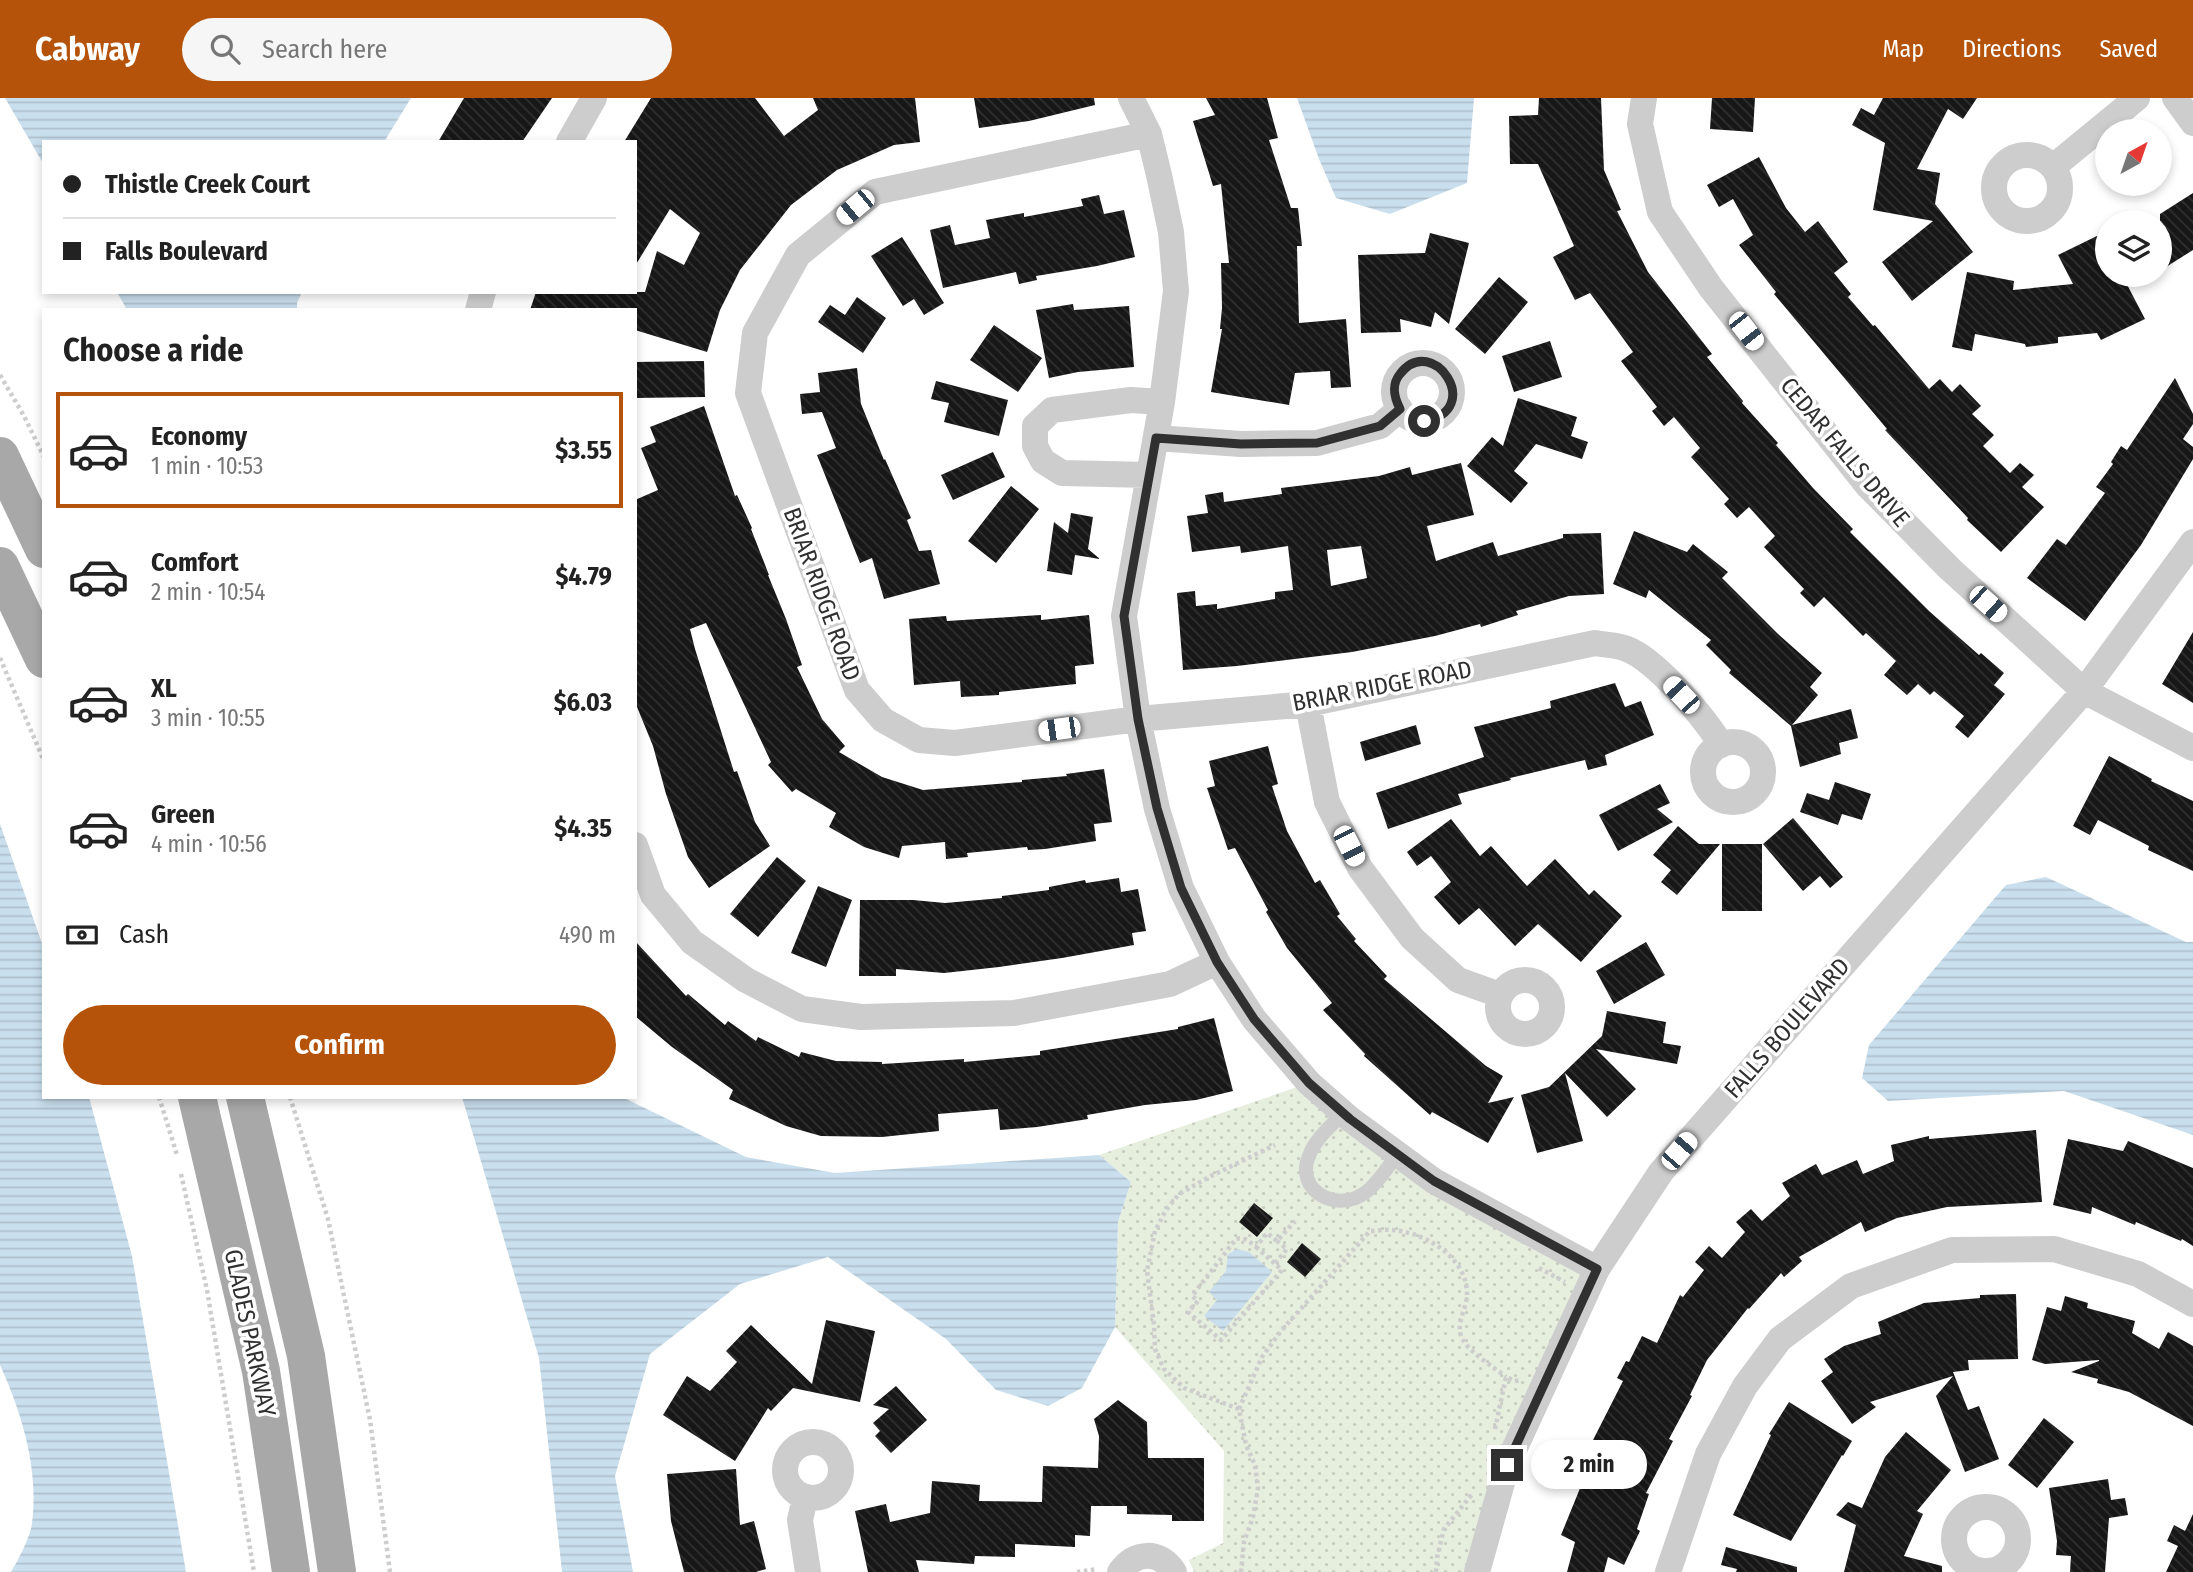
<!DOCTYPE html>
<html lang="en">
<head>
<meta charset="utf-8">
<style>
	:root { --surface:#fff; --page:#f6f6f6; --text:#222; --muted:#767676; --line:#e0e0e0; --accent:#b45309 }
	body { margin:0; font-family:"Fira Sans Condensed",sans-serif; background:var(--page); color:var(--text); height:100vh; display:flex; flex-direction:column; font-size:26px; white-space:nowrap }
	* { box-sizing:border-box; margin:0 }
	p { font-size:23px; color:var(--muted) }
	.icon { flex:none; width:38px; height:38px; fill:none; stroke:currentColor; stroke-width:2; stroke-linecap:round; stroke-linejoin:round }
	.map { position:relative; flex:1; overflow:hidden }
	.details { position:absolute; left:42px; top:210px; width:595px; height:791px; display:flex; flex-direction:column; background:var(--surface); border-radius:0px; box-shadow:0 4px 10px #0003 }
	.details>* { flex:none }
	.hud { position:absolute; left:42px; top:42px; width:595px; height:154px; border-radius:0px; box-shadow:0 4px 10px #0003; display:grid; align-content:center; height:154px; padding:0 21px; background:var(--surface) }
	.needle { width:46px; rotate:40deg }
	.buttons { position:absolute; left:2095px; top:21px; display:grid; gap:14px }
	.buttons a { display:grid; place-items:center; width:77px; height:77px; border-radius:50%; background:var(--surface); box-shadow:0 4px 10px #0003; font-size:35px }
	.end { position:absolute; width:32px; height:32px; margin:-16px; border:9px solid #303030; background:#fff; box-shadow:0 0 0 4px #fff }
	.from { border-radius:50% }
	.bubble { position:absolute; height:49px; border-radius:24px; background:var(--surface); box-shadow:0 4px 10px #0003; font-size:23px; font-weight:700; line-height:49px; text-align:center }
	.car { position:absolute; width:21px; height:42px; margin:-21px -10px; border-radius:9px; box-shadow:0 0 5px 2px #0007; background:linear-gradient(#fff 24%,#345 0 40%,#fff 0 76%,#345 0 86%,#fff 0) }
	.hud b { display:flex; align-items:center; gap:24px; height:66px; font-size:26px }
	.hud b+b { border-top:2px solid var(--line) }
	.hud i { width:18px; height:18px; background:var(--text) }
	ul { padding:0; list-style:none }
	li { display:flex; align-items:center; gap:21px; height:116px; margin:0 14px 10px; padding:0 7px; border:4px solid transparent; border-radius:0px }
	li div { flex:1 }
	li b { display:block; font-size:26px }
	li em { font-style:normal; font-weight:700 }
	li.active { border-color:var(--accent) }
	li>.icon { width:63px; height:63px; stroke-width:1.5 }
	h2 { padding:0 21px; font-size:32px; line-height:84px }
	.pay { display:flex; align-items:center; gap:18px; height:77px; padding:0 21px; font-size:26px }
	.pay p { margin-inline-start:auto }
	.button { display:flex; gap:14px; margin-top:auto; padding:14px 21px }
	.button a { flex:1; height:80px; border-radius:42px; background:var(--accent); color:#fff; font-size:28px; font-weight:700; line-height:80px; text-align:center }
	header { display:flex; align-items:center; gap:42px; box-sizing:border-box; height:98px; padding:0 35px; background:var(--accent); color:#fff }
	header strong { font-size:33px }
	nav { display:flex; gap:38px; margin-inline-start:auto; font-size:24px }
	.search { width:490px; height:63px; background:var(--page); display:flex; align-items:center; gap:18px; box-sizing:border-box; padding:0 24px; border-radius:38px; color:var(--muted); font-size:26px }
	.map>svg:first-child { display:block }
	.park { fill:url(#park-dots) }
	.water { fill:url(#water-rules) }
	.building { fill:url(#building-back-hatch); fill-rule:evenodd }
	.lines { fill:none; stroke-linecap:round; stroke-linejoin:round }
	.path { stroke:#cdcdcd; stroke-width:4.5; stroke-dasharray:3.5 3.5; stroke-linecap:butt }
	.service { stroke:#cdcdcd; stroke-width:14 }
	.minor { stroke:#cdcdcd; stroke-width:26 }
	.primary { stroke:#a8a8a8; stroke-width:38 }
	.route { stroke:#303030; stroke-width:9 }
	.labels { text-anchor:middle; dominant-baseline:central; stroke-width:7; stroke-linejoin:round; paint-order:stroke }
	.street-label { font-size:24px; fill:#303030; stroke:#fff }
</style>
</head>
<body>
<header>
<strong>Cabway</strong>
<div class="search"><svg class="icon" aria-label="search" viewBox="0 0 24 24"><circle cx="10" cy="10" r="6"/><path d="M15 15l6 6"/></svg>Search here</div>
<nav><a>Map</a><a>Directions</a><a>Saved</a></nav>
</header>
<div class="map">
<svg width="2193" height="1474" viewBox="0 0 2193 1474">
	<defs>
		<pattern id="park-dots" width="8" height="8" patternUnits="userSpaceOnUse" patternTransform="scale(1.75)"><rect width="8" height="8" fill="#e6eede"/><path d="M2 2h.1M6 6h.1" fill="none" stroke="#c6ccbf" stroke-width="1.8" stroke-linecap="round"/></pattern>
		<pattern id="water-rules" width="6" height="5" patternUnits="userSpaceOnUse" patternTransform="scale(1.75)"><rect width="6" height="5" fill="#cadfee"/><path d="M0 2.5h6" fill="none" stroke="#aec0cc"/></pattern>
		<pattern id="building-back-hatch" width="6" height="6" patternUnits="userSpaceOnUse" patternTransform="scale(1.75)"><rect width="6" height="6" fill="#171717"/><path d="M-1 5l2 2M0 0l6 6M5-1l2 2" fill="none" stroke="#303030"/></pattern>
	</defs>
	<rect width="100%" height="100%" fill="#fff"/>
	<path class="park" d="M1309,985L1350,1021L1597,1171L1477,1474H1194L1189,1462L1223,1445L1224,1353L1115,1229L1118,1124L1131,1084L1099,1057Z"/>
	<path class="water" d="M5,0H411L384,44H44V67Z
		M1297,0H1474L1467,85L1390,116L1336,100L1319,61Z
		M117,194H302L297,205V212H127Z
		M0,726L44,851V999H89L132,1158L186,1474H11C18,1463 31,1437 32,1425C39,1372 22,1315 0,1267Z
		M2046,779L2186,844H2193V1037L2064,993L1888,1003L1862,980L1869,947L2006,787Z
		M462,999H622L746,1059L835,1075L1099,1057L1131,1084L1118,1124L1115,1229L1082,1290L1048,1308L996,1292L946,1241L828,1159L740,1186L650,1256L615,1378L633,1474H562L539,1260Z
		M1237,1151L1249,1154L1272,1174L1223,1233L1204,1218L1217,1202L1209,1194L1226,1173L1228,1156Z"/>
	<path class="building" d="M464,0H552L522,44H438Z
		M651,0H755L784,38L818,12L813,0H915L920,44L894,47L837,72L791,107L740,172L720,212L707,254L635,232V212H530L536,194H645L657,153L684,167L700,135L670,111L635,168V44H624Z
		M974,0H1094L1095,7L1029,23L979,30Z
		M1206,0H1267L1278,40L1269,42L1291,110H1298L1302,148H1297L1299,225L1346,221L1351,289L1331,290L1330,273L1295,275L1289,307L1211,294L1222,231H1220L1222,210L1221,165H1229L1221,86L1213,88L1193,23L1215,17Z
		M1539,0H1601L1604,72L1621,112L1617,113L1648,174L1712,256L1707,259L1743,303L1742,305L1778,345L1776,347L1813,390L1853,431L1850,434L1929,513L1979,557L1981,555L2004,575L1994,587L2005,596L1968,640L1955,629L1964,618L1934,593L1930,597L1918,586L1907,597L1884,577L1896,563L1866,535L1863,538L1824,499L1814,509L1800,495L1804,491L1764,449L1775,438L1749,409L1737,420L1724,406L1729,401L1691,359L1700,350L1674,319L1664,328L1652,313L1657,309L1621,263L1633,254L1590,195L1575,202L1553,159L1574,148L1538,66H1510L1509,18L1538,17Z
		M1712,0H1755L1753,34L1710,31Z
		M1883,0H1977L1963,21L1948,11L1917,71L1940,75L1935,106L1973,154L1912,203L1882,164L1933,123L1873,112L1885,45L1852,27L1861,10L1874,17Z
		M1759,59L1786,110L1805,134L1818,123L1848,164L1834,175L1851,196L1848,199L1873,228L1875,227L1929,291L1940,281L1952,294L1960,286L1981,308L1972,316L1994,337L1983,348L2010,375L2020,365L2034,377L2022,389L2044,409L2001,454L1967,422L1968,420L1885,332L1887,331L1774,196L1776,194L1739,147L1753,137L1733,101L1719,109L1707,87Z
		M2193,95V152L2166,169L2160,159V116Z
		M1099,97L1104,116L1124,112L1135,159L1097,168L1036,178L1037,182L1019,186L1016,174L943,190L930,132L950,127L955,147L990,140L986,122L1024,115V119L1083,108L1081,101Z
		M1430,135L1469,145L1449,226L1435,214L1431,229L1400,221L1401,234L1361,235L1358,157L1425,155Z
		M2101,136L2107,147V177H2122L2145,221L2101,242L2097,235L2058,239V245L2026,249L2025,246L1975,236L1972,253L1952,249L1967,174L2014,183L2013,192L2073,186L2058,157Z
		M902,139L944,205L924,217L914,201L903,208L871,158Z
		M1499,179L1528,204L1485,256L1455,231Z
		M857,199L886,220L863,255L818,224L830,207L845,217Z
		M1073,206L1074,212L1129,208L1134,269L1078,274L1049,280L1036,212Z
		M994,227L1042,260L1018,294L970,262Z
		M1550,243L1562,279L1514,294L1502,258Z
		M704,263L705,299L635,300V264Z
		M857,270L861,306L884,362L885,361L911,420L907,422L919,453L931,452L940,486L884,501L872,460L860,465L817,357L836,350L822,314L802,316L800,296L820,294L818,275Z
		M2175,280L2193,316V326L2183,341L2193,349V361L2141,447L2085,523L2027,480L2057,441L2066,447L2105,395L2096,389L2113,366L2111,364L2121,348L2127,352Z
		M936,283L1008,302L999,338L944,324L949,305L931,301Z
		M1518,300L1577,319L1571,338L1588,344L1582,361L1536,346L1514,373L1528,385L1511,405L1467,368L1492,339L1503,348Z
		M704,308L735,398L737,397L752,430L751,431L769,477H768L786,521L802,567L797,569L822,621L845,648L839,654L882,679L923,692L1022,684V682L1067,678L1066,676L1104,671L1112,724L1094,726L1096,743L1045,751L1028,752L1027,749L967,755L968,759L946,761L945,744L902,748L899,760L864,749L829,729L836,715L796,691L792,694L768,667L771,664L706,525L690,531L695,551L734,674L737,673L755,724L770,748L709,790L688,759L666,696L653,648L635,604V402L658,392L641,350L656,344L650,329Z
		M993,354L1005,379L953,402L941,377Z
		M1461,365L1474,417L1427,428L1436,463L1493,444L1498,458L1563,440V436L1601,435L1604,496L1569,498L1516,513L1518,517L1481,529L1480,526L1435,538L1352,554L1237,568L1183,572L1177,495L1195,493L1196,508L1217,506V511L1275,501V494L1293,492L1288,448L1241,455L1240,448L1192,454L1187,418L1208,415L1205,397L1223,394L1224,404L1282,396L1281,390L1379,378L1410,369L1412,377ZM1361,448L1367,480L1331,488L1327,452Z
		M1011,388L1039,411L996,465L968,443Z
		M1071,415L1093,419L1088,451L1100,461L1075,457L1072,477L1047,473L1054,424L1068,435Z
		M1634,433L1687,454L1693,446L1728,474L1722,480L1777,535L1822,575L1810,589L1818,597L1792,627L1851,611L1858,640L1839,645L1841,656L1800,669L1791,628L1729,575L1731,572L1706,547L1711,542L1649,492L1646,500L1613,486Z
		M1041,517V522L1089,517L1094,566L1075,568L1076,586L999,594V597L961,599L960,583L914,587L909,521L946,518L947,523Z
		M2193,534V605L2162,586Z
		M1615,585L1625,609L1641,603L1654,637L1605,657L1607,667L1588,672L1585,662L1510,680L1511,682L1458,696L1462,706L1388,731L1376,695L1484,659L1474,629L1551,610L1550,603Z
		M1416,627L1421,646L1365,663L1360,644Z
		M1268,648L1278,686L1272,688L1287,733L1315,785L1320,782L1340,816L1337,818L1356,841L1354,843L1387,878L1384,881L1486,968L1503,978L1488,1005L1514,999L1488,1045L1432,1014L1430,1017L1364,958L1365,956L1323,912L1332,905L1287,850L1266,814L1268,812L1235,750L1228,752L1207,690L1215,688L1209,663Z
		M2109,658L2152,681L2151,683L2193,703V773L2148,752L2149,748L2098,722L2090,737L2073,728Z
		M1835,684L1871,696L1862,722L1842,716L1838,727L1800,714L1807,695L1829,702Z
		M1660,686L1670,705L1657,711L1673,724L1618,753L1599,717Z
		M1793,720L1843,779L1830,790L1820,778L1803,793L1763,746Z
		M1451,721L1480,758L1491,748L1527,788L1555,761L1589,797L1594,792L1622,818L1581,864L1538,826L1515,848L1479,810L1459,827L1434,799L1451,784L1431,758L1417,768L1407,754Z
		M1678,728L1699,746H1720L1677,797L1661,784L1671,772L1653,757Z
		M1722,746H1762V813H1722Z
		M777,759L806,783L758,839L730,816Z
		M1119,780L1121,794L1138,791L1146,833L1132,835L1134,847L1062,860L999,869L944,875L896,871V878H859L860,802H913L945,805L1002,800V798L1049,792V789L1085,782L1086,785Z
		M818,788L852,802L826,869L791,855Z
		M635,843L686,898L688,896L725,927L728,923L756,943L758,939L799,959L801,954L836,963L882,964V966L964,961V964L1040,957V953L1178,931V929L1214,920L1233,993L1196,1002L1145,1007L1087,1017L1088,1021L1037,1029L1000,1032L998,1011L938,1016L939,1033L882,1039L821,1038L786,1028L729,1001L733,992L672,949L635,918Z
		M1646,844L1665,877L1614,906L1596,873Z
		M1607,913L1666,924L1663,945L1681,948L1677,966L1596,951L1636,991L1607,1019L1565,975L1583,1043L1537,1055L1521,997L1549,989L1602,938Z
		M2036,1032L2042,1104L1947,1109L1897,1120L1865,1134L1861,1124L1799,1159L1802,1163L1784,1179L1781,1175L1749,1211L1748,1210L1707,1262L1690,1297L1692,1298L1669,1341L1673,1343L1646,1395L1649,1396L1637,1431L1640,1433L1624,1467L1608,1459L1604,1474H1567L1575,1444L1561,1437L1585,1378L1597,1383L1608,1352L1592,1344L1623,1283L1617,1280L1626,1263L1629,1264L1642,1238L1657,1245L1680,1197L1683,1199L1704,1172L1695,1164L1709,1148L1722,1160L1745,1134L1736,1124L1751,1111L1762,1123L1790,1098L1782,1085L1816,1066L1822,1077L1857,1062L1863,1076L1894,1063L1891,1047L1929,1038V1041Z
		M2068,1041L2123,1053L2128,1043L2193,1070V1148L2182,1141L2181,1143L2136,1124L2135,1127L2092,1109L2091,1116L2053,1107Z
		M1254,1105L1273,1120L1257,1139L1239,1124Z
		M1302,1145L1321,1161L1305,1179L1287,1164Z
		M2016,1196L2018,1261L1968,1262L1969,1272L1953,1274L1968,1312L1979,1308L1999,1361L1965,1374L1936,1298L1953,1278L1870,1304L1876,1309L1852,1326L1821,1283L1833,1274L1824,1261L1844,1248L1881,1236L1878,1224L1924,1205L1980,1200V1197Z
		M2065,1198L2088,1205L2087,1210L2135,1223L2132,1235L2159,1251L2168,1234L2193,1248V1328L2129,1294L2097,1285L2098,1281L2071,1274L2099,1263V1262L2045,1266L2032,1262L2047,1209L2061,1213Z
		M826,1222L875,1233L860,1304L793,1290L771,1313L768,1310L735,1363L663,1317L687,1278L710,1293L737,1264L726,1253L751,1227L812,1286Z
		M896,1288L927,1322L891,1355L875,1338L880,1333L873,1325L889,1311L873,1307Z
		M1118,1302L1147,1324L1148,1360H1204V1423H1172V1417L1127,1416V1408H1091L1090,1438L1075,1437V1449L1015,1446V1459L975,1458L974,1466L916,1462L919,1474H868L855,1413L886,1406L890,1424L930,1415L932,1383L980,1387L979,1403L1042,1404L1043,1368L1098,1370L1099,1338L1094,1321Z
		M1789,1304L1852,1343L1843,1358L1842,1357L1791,1443L1733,1417L1771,1337L1769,1336Z
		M2044,1320L2074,1344L2037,1390L2008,1367Z
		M1906,1334L1951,1372L1917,1413L1923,1416L1904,1458L1942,1468V1474H1844L1856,1427L1836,1417L1848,1404L1862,1410L1885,1359Z
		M736,1371L740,1427L754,1423L766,1471L756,1474H684L671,1423L667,1376Z
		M2108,1381L2111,1402L2125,1400L2128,1417L2109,1420L2105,1474H2070L2071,1458L2056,1457L2057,1443L2049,1390Z
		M2193,1416V1474H2166L2178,1448L2167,1443L2174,1427L2185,1433Z
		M1726,1449L1797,1469V1474H1736L1737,1471L1721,1467Z"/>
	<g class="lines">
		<path class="path" d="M0,277L24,318L44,359
			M0,560L44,663
			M159,999L177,1057
			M290,999L328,1121L370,1322L390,1474
			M181,1076L207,1192L254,1474
			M1256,1149L1282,1172L1221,1242L1188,1214L1198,1203L1192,1198L1236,1141C1244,1138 1250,1144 1256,1149L1267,1135L1277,1143L1295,1123
			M1275,1165L1287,1151L1277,1143
			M1539,1170L1565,1184
			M1239,1311L1262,1259L1281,1233L1370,1133C1377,1133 1385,1131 1392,1132C1425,1134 1468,1160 1467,1197C1467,1210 1455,1226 1462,1240C1468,1254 1494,1269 1506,1279
			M1495,1331L1506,1279L1515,1283L1521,1282
			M1077,1474L1097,1471
			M1241,1474L1244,1444L1253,1419L1258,1390L1255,1367L1246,1347L1239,1311L1184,1290L1164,1271L1155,1251L1154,1227L1147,1173L1155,1133L1166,1112L1179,1096L1211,1078L1275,1047
			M1436,1474L1437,1460L1444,1431L1473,1395"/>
		<path class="service" d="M1343,1015C1331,1028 1315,1041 1309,1058C1294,1093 1338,1116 1366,1094C1378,1085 1388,1068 1398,1056"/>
		<path class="minor" d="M1131,0L1149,36L1159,77L1171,134L1176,193L1162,304L1124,518L1138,621L1157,711L1181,790L1217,864L1254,921L1309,985L1350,1021L1434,1083L1597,1171
			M1644,0L1640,26L1660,114L1711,190L1867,387L1950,471L2084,593L2193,650
			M2175,0L2193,25
			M1149,36L875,94L798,157L755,235L748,295L857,592L883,622L919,642L955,645L1138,621L1308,606L1595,545C1605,547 1618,547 1627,551C1656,562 1705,620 1721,647
			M569,44L594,0
			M1994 90a33 33 0 1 1 66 0a33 33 0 1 1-66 0Z
			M2053,69L2137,0
			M478,212L483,194
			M1394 294a29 29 0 1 1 58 0a29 29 0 1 1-58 0Z
			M1156,340L1241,346L1317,345L1380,328L1400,311
			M1149,377L1062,375L1043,363L1035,348V328L1052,312L1131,302L1162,304
			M1308,606L1327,704L1360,770L1412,840L1458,882L1500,897
			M1703 674a30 30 0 1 1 60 0a30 30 0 1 1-60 0Z
			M635,747L653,797L692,844L746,882L802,911L861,919L1014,915L1170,886L1217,864
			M1498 909a27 27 0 1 1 54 0a27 27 0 1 1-54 0Z
			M785 1372a28 28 0 1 1 56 0a28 28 0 1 1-56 0Z
			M805,1400L800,1422L808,1474
			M1954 1441a32 32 0 1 1 64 0a32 32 0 1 1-64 0Z
			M1120,1474C1135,1453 1160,1452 1174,1474
			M1477,1474L1507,1367L1597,1171L1661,1074L2084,593L2193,444
			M1668,1474L1708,1356L1745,1288L1780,1241L1851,1188L1952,1152L2054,1151L2138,1176L2193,1206"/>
		<path class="primary" d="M0,358L44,451
			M0,468L44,561
			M197,999L261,1273L291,1474
			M245,999L306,1258L337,1474"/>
	</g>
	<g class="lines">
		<path class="route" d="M1424,323C1486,313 1433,233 1400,276C1391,287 1394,299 1400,311L1380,328L1317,345L1241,346L1156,340L1124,518L1138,621L1157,710L1181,790L1217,864L1254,921L1309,985L1350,1021L1434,1083L1597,1171L1507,1367"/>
	</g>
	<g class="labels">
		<g class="street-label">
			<text transform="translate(1845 354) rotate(50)">CEDAR FALLS DRIVE</text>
			<text transform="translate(822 496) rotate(70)">BRIAR RIDGE ROAD</text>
			<text transform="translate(1382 588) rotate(-11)">BRIAR RIDGE ROAD</text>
			<text transform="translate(1787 930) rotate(-49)">FALLS BOULEVARD</text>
			<text transform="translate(250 1235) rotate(78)">GLADES PARKWAY</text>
		</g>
	</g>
</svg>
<div class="buttons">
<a><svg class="needle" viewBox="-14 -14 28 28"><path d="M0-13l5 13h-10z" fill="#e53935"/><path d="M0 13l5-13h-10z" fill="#767676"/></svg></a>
<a><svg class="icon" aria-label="layers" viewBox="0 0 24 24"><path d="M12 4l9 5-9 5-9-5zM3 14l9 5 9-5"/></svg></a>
</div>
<i class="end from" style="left:1424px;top:323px"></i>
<i class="end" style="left:1507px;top:1367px"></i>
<div class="bubble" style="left:1531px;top:1342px;width:116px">2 min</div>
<i class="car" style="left:855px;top:109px;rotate:230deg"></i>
<i class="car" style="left:1746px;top:233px;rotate:142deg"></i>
<i class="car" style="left:1988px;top:506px;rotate:132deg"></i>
<i class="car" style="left:1681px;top:597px;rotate:317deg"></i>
<i class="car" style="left:1059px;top:631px;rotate:262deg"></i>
<i class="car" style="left:1349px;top:748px;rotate:153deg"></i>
<i class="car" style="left:1679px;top:1053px;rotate:41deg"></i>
<div class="hud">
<b><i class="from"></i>Thistle Creek Court</b>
<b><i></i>Falls Boulevard</b>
</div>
<section class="details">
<h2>Choose a ride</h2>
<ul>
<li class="active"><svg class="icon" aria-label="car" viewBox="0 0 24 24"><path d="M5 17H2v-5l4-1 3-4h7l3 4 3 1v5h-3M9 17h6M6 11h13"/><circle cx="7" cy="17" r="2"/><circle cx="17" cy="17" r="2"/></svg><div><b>Economy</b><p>1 min · 10:53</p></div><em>$3.55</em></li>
<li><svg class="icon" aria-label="car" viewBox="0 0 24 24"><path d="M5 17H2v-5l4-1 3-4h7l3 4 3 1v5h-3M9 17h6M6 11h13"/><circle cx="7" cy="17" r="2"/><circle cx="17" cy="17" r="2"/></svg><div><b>Comfort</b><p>2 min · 10:54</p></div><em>$4.79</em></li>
<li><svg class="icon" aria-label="car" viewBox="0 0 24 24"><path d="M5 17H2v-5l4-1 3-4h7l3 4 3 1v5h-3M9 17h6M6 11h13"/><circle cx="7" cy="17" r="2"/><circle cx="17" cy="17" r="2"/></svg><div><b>XL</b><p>3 min · 10:55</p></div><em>$6.03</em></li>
<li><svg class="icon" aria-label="car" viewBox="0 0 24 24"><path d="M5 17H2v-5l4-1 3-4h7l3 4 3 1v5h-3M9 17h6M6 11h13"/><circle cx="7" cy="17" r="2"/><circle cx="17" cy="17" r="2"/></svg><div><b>Green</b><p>4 min · 10:56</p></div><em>$4.35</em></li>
</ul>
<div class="pay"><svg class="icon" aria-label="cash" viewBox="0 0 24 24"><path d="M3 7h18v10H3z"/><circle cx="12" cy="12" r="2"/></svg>Cash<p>490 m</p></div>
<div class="button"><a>Confirm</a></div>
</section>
</div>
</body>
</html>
